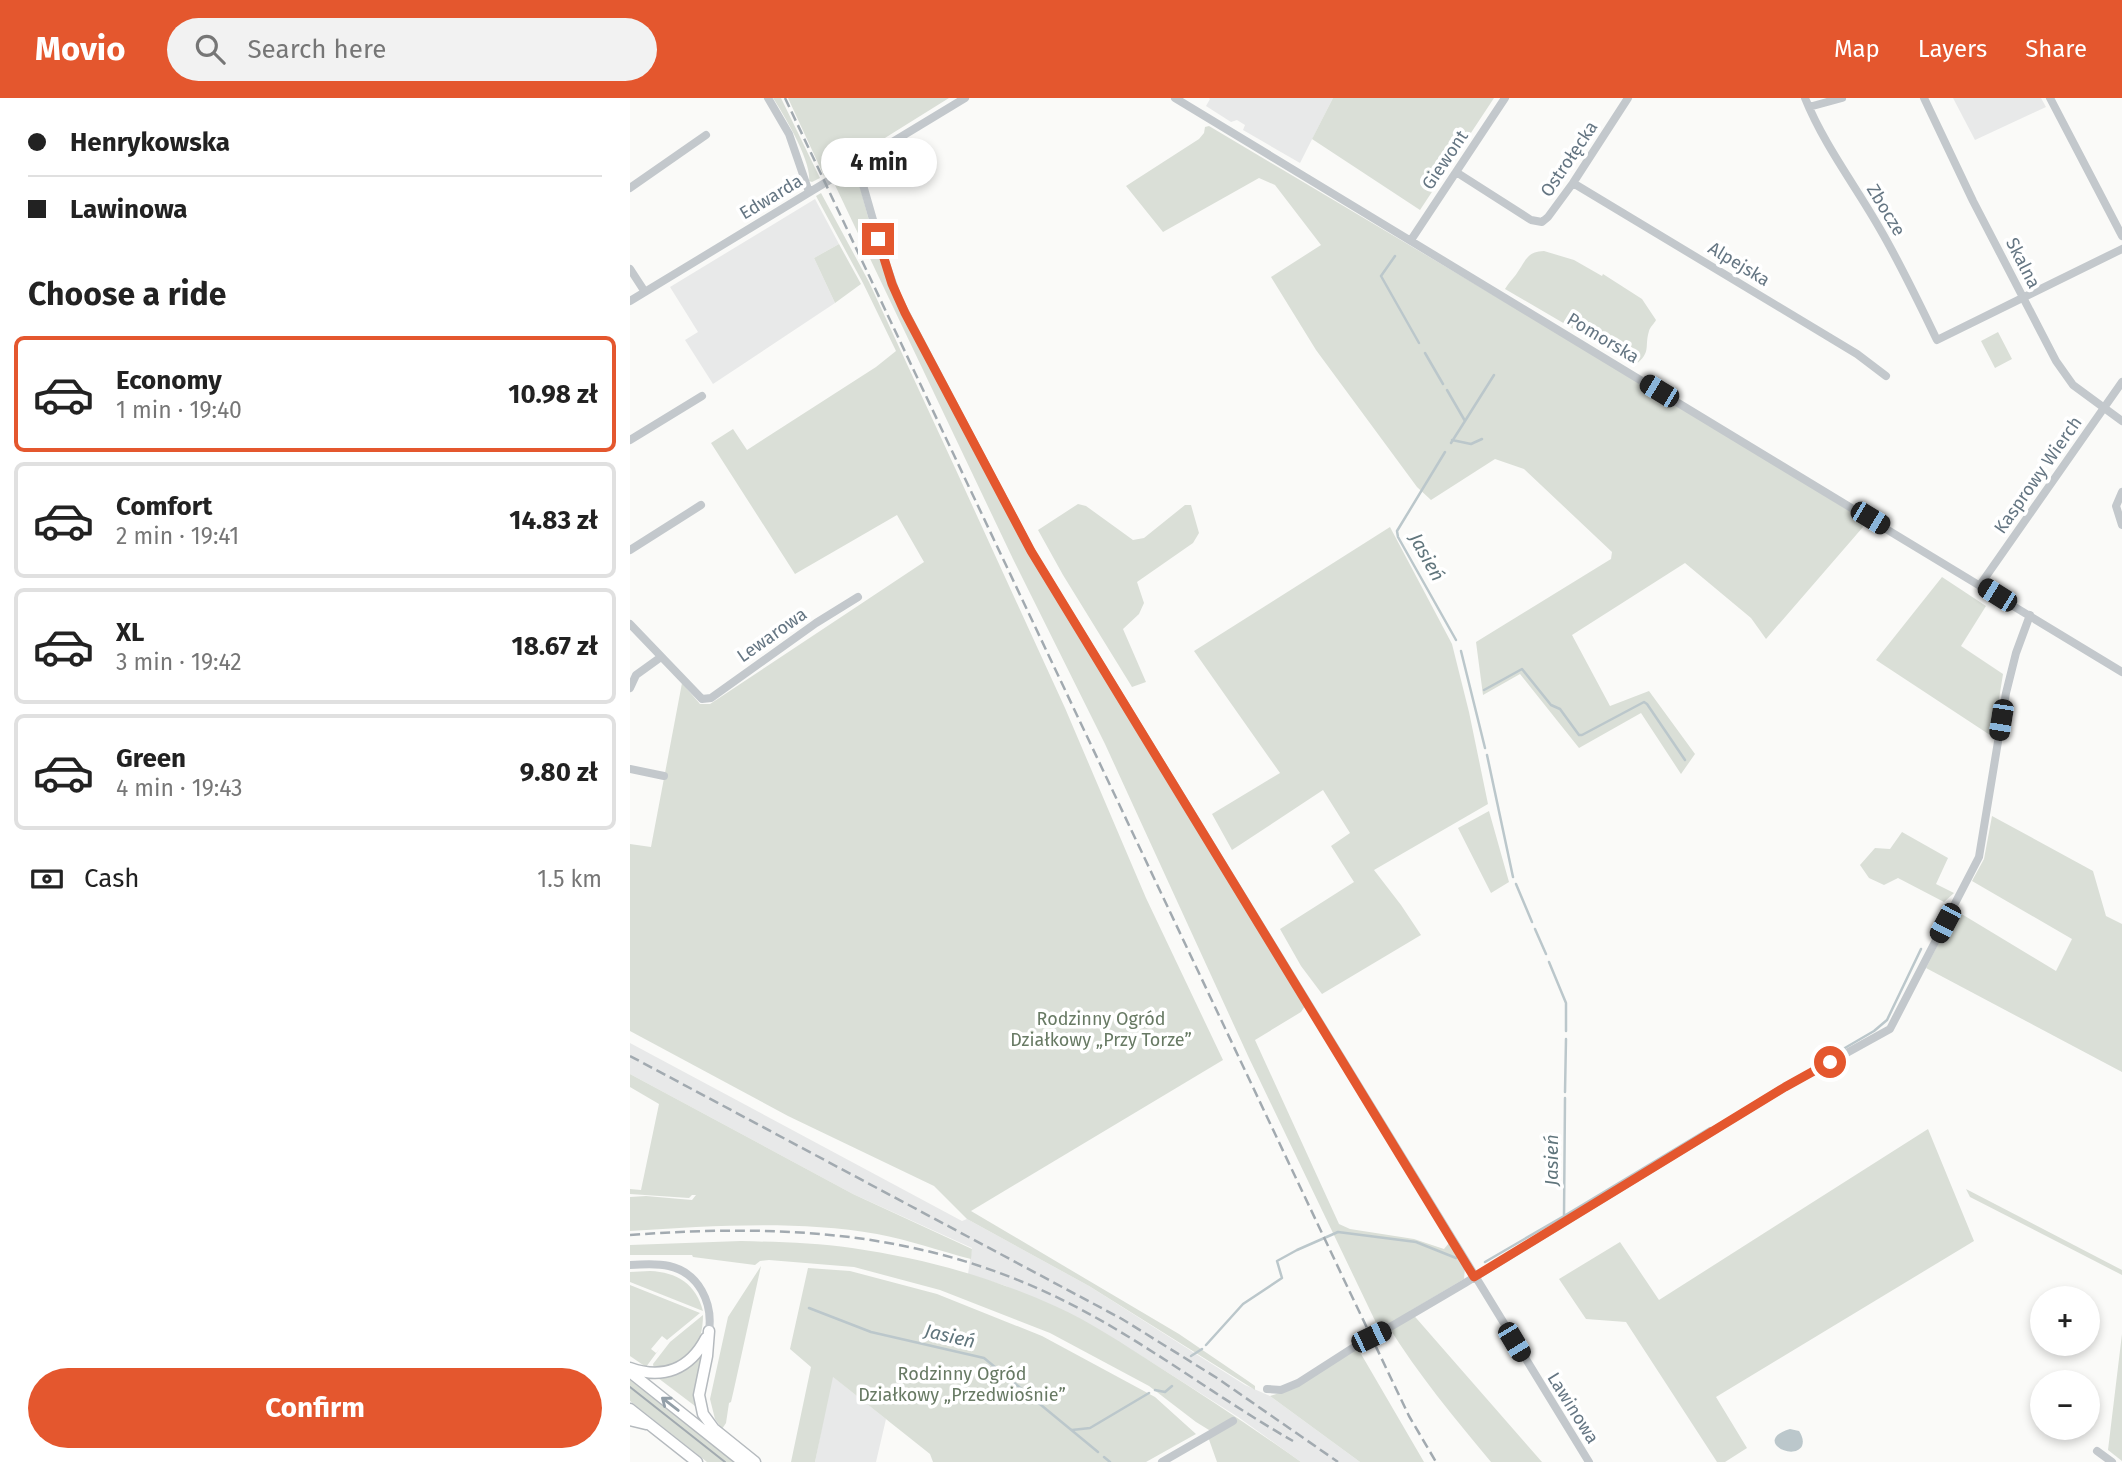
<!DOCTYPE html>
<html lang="en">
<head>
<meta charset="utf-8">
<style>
	:root { --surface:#fff; --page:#f2f2f2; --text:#222; --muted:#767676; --line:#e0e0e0; --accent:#e4572e }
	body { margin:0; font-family:"Fira Sans",sans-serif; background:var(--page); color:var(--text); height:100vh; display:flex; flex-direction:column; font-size:26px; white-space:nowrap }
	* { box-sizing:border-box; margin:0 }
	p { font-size:23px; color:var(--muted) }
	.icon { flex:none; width:38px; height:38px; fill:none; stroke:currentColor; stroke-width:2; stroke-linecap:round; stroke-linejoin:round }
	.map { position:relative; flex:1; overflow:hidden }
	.drawer { display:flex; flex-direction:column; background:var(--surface); width:630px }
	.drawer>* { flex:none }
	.guide { display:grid; align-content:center; height:154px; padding:0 28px; background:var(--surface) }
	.buttons { position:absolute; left:1400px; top:1188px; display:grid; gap:14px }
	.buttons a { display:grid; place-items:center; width:70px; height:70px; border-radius:50%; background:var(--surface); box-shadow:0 4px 10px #0003; font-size:35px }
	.end { position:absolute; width:32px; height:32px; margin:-16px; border:9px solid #e4572e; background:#fff; box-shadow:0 0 0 4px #fff }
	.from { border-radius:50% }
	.bubble { position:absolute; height:49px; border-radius:24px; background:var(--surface); box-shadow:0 4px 10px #0003; font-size:23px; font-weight:700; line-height:49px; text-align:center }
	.car { position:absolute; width:21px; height:42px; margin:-21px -10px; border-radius:9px; box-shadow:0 0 5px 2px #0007; background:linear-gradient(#222 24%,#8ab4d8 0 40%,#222 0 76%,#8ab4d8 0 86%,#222 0) }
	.guide b { display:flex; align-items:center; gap:24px; height:66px; font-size:26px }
	.guide b+b { border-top:2px solid var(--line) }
	.guide i { width:18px; height:18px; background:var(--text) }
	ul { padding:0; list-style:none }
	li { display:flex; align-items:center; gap:21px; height:116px; margin:0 14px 10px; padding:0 14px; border:4px solid var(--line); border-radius:10px }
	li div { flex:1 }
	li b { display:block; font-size:26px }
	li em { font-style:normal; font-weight:700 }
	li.selected { border-color:var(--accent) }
	li>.icon { width:63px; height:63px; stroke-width:1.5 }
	h2 { padding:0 28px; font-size:32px; line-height:84px }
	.pay { display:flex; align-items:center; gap:18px; height:77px; padding:0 28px; font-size:26px }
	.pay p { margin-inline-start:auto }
	.action { display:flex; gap:14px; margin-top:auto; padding:14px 28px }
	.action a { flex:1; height:80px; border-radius:42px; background:var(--accent); color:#fff; font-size:28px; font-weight:700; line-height:80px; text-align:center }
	header { display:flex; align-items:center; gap:42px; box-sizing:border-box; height:98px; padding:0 35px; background:var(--accent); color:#fff }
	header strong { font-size:33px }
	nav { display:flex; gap:38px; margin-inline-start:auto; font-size:24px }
	.search { width:490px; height:63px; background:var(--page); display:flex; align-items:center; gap:18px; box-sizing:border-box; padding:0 24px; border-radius:38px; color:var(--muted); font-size:26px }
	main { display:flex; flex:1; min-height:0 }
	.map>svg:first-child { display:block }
	.built { fill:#e8e9e9 }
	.green { fill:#dadfd7 }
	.water { fill:#bbc7cb }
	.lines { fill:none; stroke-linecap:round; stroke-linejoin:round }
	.stream { stroke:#bbc7cb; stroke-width:2.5 }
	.major-casing { stroke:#b5babe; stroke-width:13 }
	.minor { stroke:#c3c8cc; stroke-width:8 }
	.major { stroke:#fff; stroke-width:10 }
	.tram { stroke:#a2aab0; stroke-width:2 }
	.rail { stroke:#a2aab0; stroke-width:2.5; stroke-dasharray:10 5; stroke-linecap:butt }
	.oneway { stroke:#939fa8 }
	.route { stroke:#e4572e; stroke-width:9 }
	.labels { text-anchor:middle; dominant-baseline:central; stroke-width:7; stroke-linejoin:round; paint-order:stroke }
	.street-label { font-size:18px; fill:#657683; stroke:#fff }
	.park-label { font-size:18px; fill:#687a64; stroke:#fff }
	.water-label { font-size:19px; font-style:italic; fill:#60757c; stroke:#fff }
</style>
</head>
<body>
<header>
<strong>Movio</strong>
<div class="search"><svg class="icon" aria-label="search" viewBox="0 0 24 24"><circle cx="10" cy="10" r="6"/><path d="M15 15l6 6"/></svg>Search here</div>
<nav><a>Map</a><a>Layers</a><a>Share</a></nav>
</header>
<main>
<section class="drawer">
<div class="guide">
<b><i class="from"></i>Henrykowska</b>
<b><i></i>Lawinowa</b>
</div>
<h2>Choose a ride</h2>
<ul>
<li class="selected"><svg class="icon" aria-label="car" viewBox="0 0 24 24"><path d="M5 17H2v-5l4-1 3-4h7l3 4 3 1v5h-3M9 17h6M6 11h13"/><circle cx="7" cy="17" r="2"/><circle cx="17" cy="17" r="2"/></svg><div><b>Economy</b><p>1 min · 19:40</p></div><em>10.98 zł</em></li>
<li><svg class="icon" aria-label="car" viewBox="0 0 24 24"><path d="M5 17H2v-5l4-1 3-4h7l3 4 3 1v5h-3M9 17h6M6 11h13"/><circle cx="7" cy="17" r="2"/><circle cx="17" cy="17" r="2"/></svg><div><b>Comfort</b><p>2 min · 19:41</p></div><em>14.83 zł</em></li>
<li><svg class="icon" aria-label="car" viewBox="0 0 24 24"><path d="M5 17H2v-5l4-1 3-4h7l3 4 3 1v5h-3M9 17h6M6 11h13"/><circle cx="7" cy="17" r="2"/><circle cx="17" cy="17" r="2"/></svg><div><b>XL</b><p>3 min · 19:42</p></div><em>18.67 zł</em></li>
<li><svg class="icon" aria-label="car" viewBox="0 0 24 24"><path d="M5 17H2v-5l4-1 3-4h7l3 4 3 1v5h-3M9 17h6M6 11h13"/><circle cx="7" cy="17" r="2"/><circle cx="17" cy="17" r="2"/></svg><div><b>Green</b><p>4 min · 19:43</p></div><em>9.80 zł</em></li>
</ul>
<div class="pay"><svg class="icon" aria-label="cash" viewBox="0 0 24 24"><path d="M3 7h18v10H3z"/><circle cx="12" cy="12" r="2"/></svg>Cash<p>1.5 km</p></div>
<div class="action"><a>Confirm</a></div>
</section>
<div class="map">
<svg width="1492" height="1364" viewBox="0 0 1492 1364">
	<rect width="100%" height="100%" fill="#fafaf8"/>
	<path class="built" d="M579,0H703L670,65L613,32L615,27L607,22L601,24L576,8L580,1Z
		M1323,0H1411L1416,9L1345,42Z
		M185,101L209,146L184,160L205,205L83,286L55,242L68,234L40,189Z
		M0,945L332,1123L337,1121L459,1188L615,1287L640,1298L730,1364H671L608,1319L510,1257L376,1188L338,1176L342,1150L223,1096L0,976Z
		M202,1278L256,1321L246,1364H185Z"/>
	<path class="green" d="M143,0H151L190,80L182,84L179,83C182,64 154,17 143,0Z
		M158,0H319L194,78Z
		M703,0H864L790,112L682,41Z
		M579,28L1003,280L1028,301L1041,304L1230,419L1233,429L1136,541L1121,520L1055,465L942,537L980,608L1019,593L1065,656L1051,676L1011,615L949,650L890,576L853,597L846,544L981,461L982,454L894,371L865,361L801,402L787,389L686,252L641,179L691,147L645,87L629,80L533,134L496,88L569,41L574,35L575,29Z
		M219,78L227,84L230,89L245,145L263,196L360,384L393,445L675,908L671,914L625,942L709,1126L720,1131L784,1141L814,1151L819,1145L835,1170L834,1181L780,1213L912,1364H861C825,1321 788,1276 758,1228L750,1233L619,960L475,646L383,461L205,87Z
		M191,95L239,184L326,372L435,610L516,800L593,962L341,1113L549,1236L618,1283L625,1288V1292L459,1188L337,1121L304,1088L158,1018L0,933V746L21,749L52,585L70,606H80L294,464L267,417L165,476L81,345L103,331L117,352L246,269L266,253L233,185L186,98Z
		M209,146L231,186L205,205L184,160Z
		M914,153L944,162L972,178L973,176L1012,201L1026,222C1024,226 1020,229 1019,233C1014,249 1022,254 1005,267L875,191C879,184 885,179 889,172C897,160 898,154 914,153Z
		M1368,234L1382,261L1365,270L1351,243Z
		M448,406L456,408L503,442L514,440L555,407H561L569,435L563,445L507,484L514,505L509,516L493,531L516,584L502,589L433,477L408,432Z
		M760,429L822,546L839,614L858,706L744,772L771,807L791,837L692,896L671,868L650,831L724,784L701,748L720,735L693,692L602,752L582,716L650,675L564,553Z
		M1312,479L1356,508L1331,548L1373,576L1363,639L1246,562Z
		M859,713L879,784L861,795L828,730Z
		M1362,718L1463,773L1476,818L1492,826V974L1296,870L1325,812L1426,873L1442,841L1342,783L1354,761Z
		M1272,734L1318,760L1306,786L1324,795L1314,804L1268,780L1254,787L1239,780L1230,767L1245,750L1260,751Z
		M0,976L223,1096L342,1151L341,1161C310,1153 279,1142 247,1136C166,1122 81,1128 0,1133V1099L16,1098L62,1102L66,1097H62L59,1100L0,1096V1091L11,1092L29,1006L0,989Z
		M1298,1031L1344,1143L1086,1299L1117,1350L1095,1364H1087L996,1224L956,1221L929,1181L990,1144L1029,1202Z
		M1336,1091L1492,1172V1177L1340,1099Z
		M111,1143C148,1144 186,1145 222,1150C292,1160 361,1179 425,1208C461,1224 493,1246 526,1267C575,1298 623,1330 671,1364H587L577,1336L583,1332H579L566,1324L519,1288L420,1235L310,1192L224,1169L139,1162L130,1163L125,1167L63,1159L62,1157H0V1147Z
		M131,1168L104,1291L101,1304L99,1305L96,1325L92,1331L85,1321L80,1301L98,1219Z
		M178,1170L220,1173L307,1196L412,1238L525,1299L566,1336L516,1364H303L300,1356L203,1279L185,1364H161L181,1269L160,1251Z
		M20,1173C47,1174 66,1186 73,1213L0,1184V1174Z
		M0,1187L70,1215L37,1242L32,1238L21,1251L26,1255L30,1250L16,1269L0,1258Z
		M73,1217C73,1250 57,1267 24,1271L23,1266L40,1244Z
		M1492,1236V1363L1478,1352Z
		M727,1249L794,1364H730L640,1298L659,1292Z
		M75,1251L67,1309L65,1308L28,1280C49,1277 62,1267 75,1251Z
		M0,1282L104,1364H77L0,1303Z"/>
	<path class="water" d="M1160,1331L1169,1333C1172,1338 1174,1342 1172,1348C1163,1364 1123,1342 1160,1331Z"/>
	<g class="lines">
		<path class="stream" d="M765,158L751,178L789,245
			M795,255L813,286
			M817,292L835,323L821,345
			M835,323L864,277
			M822,342L841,346L852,341
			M815,354L767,433L768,439L826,542
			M831,553L855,650
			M854,592L892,571L921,607L930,611L949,637H952L1014,604L1017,606L1055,662
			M857,657L883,779
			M886,786L902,824
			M905,831L916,856
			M919,864L936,905V933
			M1184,968L1244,933L1257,922L1291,851
			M935,994L936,941
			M934,1118L1080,1030
			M855,1164L934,1118L935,1000
			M179,1210L241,1234L354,1260L468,1354
			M576,1247L613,1206L652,1180L647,1163L667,1152L708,1134L786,1144L826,1160
			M561,1258L572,1251
			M525,1292L535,1294L542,1288
			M442,1332L460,1330L519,1295
			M474,1359L480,1364"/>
		<defs>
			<path id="major" d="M79,1233L77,1258L69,1297L73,1316L84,1331L125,1364
				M0,1270C33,1282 60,1271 76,1240
				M0,1274L113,1364
				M0,1311L67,1364
				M0,1322L16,1326"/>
		</defs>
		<use href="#major" class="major-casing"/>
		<path class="minor" d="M138,0L159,36L179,94
			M545,0L1492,574
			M1175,0C1194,47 1225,87 1250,131C1271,167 1289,205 1307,242L1492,151
			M1294,0L1343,103L1426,263L1443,287L1492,323
			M1420,0L1492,138
			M1179,9L1212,0
			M227,66L254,160L268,200L401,453L959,1364
			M826,74L901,122L912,124L918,119L943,85L998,0
			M943,85L1227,256L1256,278
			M0,90L76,37
			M781,142L875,0
			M0,171L15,194
			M0,203L335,0
			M0,342L72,298
			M1492,394L1486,408L1492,427
			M0,452L71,407
			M1350,487L1492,284
			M0,526L72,601L81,600L186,525L228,499
			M0,590L6,577L31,559
			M0,671L34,678
			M0,1167C13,1166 27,1165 39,1168C69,1175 83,1205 79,1233
			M637,1291L651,1292L668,1285L735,1242L755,1232L835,1185L1155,989L1260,931L1349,759L1376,595L1386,555L1400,517
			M1467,1353L1482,1364
			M532,1364L603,1323"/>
		<use href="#major" class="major"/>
		<path class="tram" d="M0,1289L95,1364"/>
		<path class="rail" d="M155,0L717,1188L779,1318L806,1364
			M0,958L492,1221L587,1280L708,1364
			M0,1137C162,1125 306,1134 452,1212C525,1251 591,1302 663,1343"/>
	</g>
	<defs><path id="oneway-shaft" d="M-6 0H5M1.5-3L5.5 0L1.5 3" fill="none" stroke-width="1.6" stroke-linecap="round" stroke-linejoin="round" transform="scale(1.75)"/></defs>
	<use class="oneway" href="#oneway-shaft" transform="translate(40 1306) rotate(-142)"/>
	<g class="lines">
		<path class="route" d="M248,141L262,186L275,215L401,453L844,1179L1155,989L1200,964"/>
	</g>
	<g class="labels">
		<g class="street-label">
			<text transform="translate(939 61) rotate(-56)">Ostrołęcka</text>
			<text transform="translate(815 62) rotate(-56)">Giewont</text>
			<text transform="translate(141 99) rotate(-31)">Edwarda</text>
			<text transform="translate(1256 112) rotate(59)">Zbocze</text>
			<text transform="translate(1393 165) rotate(63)">Skalna</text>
			<text transform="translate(1109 166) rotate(31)">Alpejska</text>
			<text transform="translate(973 240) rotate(31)">Pomorska</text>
			<text transform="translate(1408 377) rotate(-55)">Kasprowy Wierch</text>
			<text transform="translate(142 537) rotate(-35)">Lewarowa</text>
			<text transform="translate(943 1310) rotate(58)">Lawinowa</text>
		</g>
		<g class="park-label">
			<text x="471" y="921">Rodzinny Ogród<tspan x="471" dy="21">Działkowy „Przy Torze”</tspan></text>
			<text x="332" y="1276">Rodzinny Ogród<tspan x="332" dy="21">Działkowy „Przedwiośnie”</tspan></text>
		</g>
		<g class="water-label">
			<text transform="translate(797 459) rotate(61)">Jasień</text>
			<text transform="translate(921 1062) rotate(-90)">Jasień</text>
			<text transform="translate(320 1238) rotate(13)">Jasień</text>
		</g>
	</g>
</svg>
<div class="buttons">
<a>+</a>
<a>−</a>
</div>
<i class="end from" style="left:1200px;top:964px"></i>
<i class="end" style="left:248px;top:141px"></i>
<div class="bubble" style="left:191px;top:40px;width:116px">4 min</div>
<i class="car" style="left:1029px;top:293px;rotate:301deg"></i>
<i class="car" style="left:1240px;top:420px;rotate:121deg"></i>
<i class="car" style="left:1367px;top:497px;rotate:302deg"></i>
<i class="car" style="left:1371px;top:622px;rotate:189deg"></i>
<i class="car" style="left:1315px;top:825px;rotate:208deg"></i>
<i class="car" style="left:741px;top:1239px;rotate:64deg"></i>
<i class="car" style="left:884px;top:1244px;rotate:149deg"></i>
</div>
</main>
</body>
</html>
